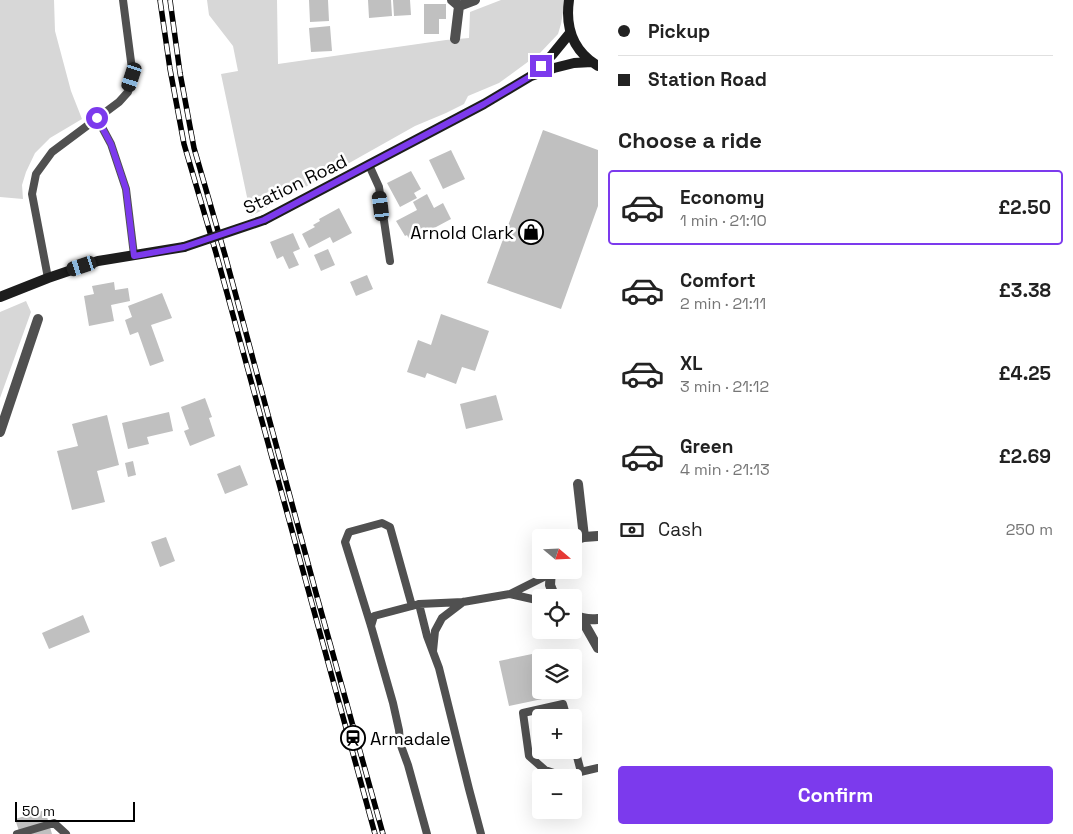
<!DOCTYPE html>
<html lang="en">
<head>
<meta charset="utf-8">
<style>
	:root { --surface:#fff; --page:#f6f6f6; --text:#222; --muted:#767676; --line:#e0e0e0; --accent:#7c3aed }
	body { margin:0; font-family:"Space Grotesk",sans-serif; background:var(--page); color:var(--text); height:100vh; display:flex; flex-direction:column; font-size:19px; white-space:nowrap }
	* { box-sizing:border-box; margin:0 }
	p { font-size:16px; color:var(--muted) }
	.icon { flex:none; width:28px; height:28px; fill:none; stroke:currentColor; stroke-width:2; stroke-linecap:round; stroke-linejoin:round }
	.map { position:relative; flex:1; overflow:hidden }
	.details { display:flex; flex-direction:column; background:var(--surface); width:475px }
	.details>* { flex:none }
	.hud { display:grid; align-content:center; height:110px; padding:0 20px; background:var(--surface) }
	.needle { width:32px; rotate:109deg }
	.tools { position:absolute; left:532px; top:529px; display:grid; gap:10px }
	.tools a { display:grid; place-items:center; width:50px; height:50px; border-radius:5px; background:var(--surface); box-shadow:0 5px 20px #0002; font-size:25px }
	.scale { position:absolute; left:15px; bottom:12px; width:120px; box-sizing:border-box; padding-left:5px; border:2px solid #000; border-top:0; font-size:14px; line-height:18px; white-space:nowrap; color:#000; -webkit-text-stroke:4px #fff; paint-order:stroke }
	.end { position:absolute; width:22px; height:22px; margin:-11px; border:6px solid #7c3aed; background:#fff; box-shadow:0 0 0 2px #fff }
	.from { border-radius:50% }
	.car { position:absolute; width:15px; height:30px; margin:-15px -8px; border-radius:6px; box-shadow:0 0 4px 1px #0007; background:linear-gradient(#222 24%,#8ab4d8 0 40%,#222 0 76%,#8ab4d8 0 86%,#222 0) }
	.hud b { display:flex; align-items:center; gap:18px; height:48px; font-size:19px }
	.hud b+b { border-top:1px solid var(--line) }
	.hud i { width:12px; height:12px; background:var(--text) }
	ul { padding:0; list-style:none }
	li { display:flex; align-items:center; gap:15px; height:75px; margin:0 10px 8px; padding:0 10px; border:2px solid transparent; border-radius:5px }
	li div { flex:1 }
	li b { display:block; font-size:19px }
	li em { font-style:normal; font-weight:800 }
	li.active { border-color:var(--accent) }
	li>.icon { width:45px; height:45px; stroke-width:1.5 }
	h2 { padding:0 20px; font-size:22px; line-height:60px }
	.pay { display:flex; align-items:center; gap:12px; height:55px; padding:0 20px; font-size:19px }
	.pay p { margin-inline-start:auto }
	.primary-button { display:flex; gap:10px; margin-top:auto; padding:10px 20px }
	.primary-button a { flex:1; height:58px; border-radius:5px; background:var(--accent); color:#fff; font-size:20px; font-weight:800; line-height:58px; text-align:center }
	main { display:flex; flex:1; min-height:0 }
	.map>svg:first-child { display:block }
	.green { fill:#d7d7d7 }
	.building { fill:#c0c0c0 }
	.lines { fill:none; stroke-linecap:round; stroke-linejoin:round }
	.lane { stroke:#505050; stroke-width:8 }
	.street { stroke:#505050; stroke-width:10 }
	.secondary { stroke:#1d1d1d; stroke-width:10 }
	.rail-casing { stroke:#000; stroke-width:5.5 }
	.rail { stroke:#fff; stroke-width:4; stroke-dasharray:11; stroke-linecap:butt }
	.secondary-bridge { stroke:#1d1d1d; stroke-width:10 }
	.route { stroke:#7c3aed; stroke-width:6 }
	.labels { text-anchor:middle; dominant-baseline:central; stroke-width:5; stroke-linejoin:round; paint-order:stroke }
	.street-label { font-size:18px; fill:#000; stroke:#fff }
	.poi-label { font-size:18px; fill:#000; stroke:#fff; text-anchor:end }
</style>
</head>
<body>
<main>
<div class="map">
<svg width="598" height="834" viewBox="0 0 598 834">
	<rect width="100%" height="100%" fill="#fff"/>
	<path class="green" d="M0,0H54L55,31L71,91L82,119L50,138L35,153L26,172L22,185L23,199L0,197Z
		M207,0H277L278,64L446,40L469,38L470,12L501,0H565L561,24L558,34L540,53L499,83L468,96L464,104L446,113L415,126L335,171L251,216L221,74L238,71L233,46L209,15Z
		M26,301L31,312L0,398V312Z"/>
	<path class="building" d="M309,0H328L329,21L310,22Z
		M368,0H391L392,16L369,18Z
		M393,0H410L411,15L394,16Z
		M424,4H446V19H439V34H424Z
		M330,26L332,51L311,52L309,28Z
		M543,130L598,150V206L561,309L487,283Z
		M451,150L465,179L443,189L429,160Z
		M411,171L421,189L414,193L417,198L400,207L387,183Z
		M427,194L434,208L443,203L451,219L410,241L407,235L405,236L396,221L417,210L413,202Z
		M339,208L352,233L333,243L330,237L309,248L302,234L315,227L313,225L320,221L319,219Z
		M293,233L300,249L293,252L299,265L289,269L283,256L277,259L270,242Z
		M328,249L335,265L321,271L314,255Z
		M367,275L373,289L356,296L350,282Z
		M114,282L115,290L128,288L130,301L111,305L114,321L89,326L84,296L94,294L92,286Z
		M162,293L172,318L151,325L164,361L150,366L138,332L130,335L125,320L132,317L128,306Z
		M441,314L489,331L475,371L462,367L456,384L427,373L425,378L407,372L418,340L431,345Z
		M496,395L503,420L466,429L460,404Z
		M205,398L212,417L209,418L215,436L190,446L184,431L189,429L181,407Z
		M169,412L173,431L147,437L149,444L128,449L122,423Z
		M107,415L119,465L97,471L105,502L72,510L57,451L78,446L72,424Z
		M133,461L136,475L128,477L125,463Z
		M240,465L248,485L225,494L217,474Z
		M166,537L175,561L160,567L151,542Z
		M83,615L90,632L49,649L42,633Z
		M556,649L557,655L570,653L571,658H541V690H565L566,694L509,706L499,661Z
		M45,810L52,834H20L15,819Z"/>
	<g class="lines">
		<path class="lane" d="M97,118L111,144L126,189L134,255
			M369,165L379,187L390,261
			M48,278L32,194L36,174L52,152L119,102L128,92L133,77L123,0
			M510,594L541,601
			M419,604L427,636L439,668L469,789L481,834
			M371,626L374,616L412,606
			M433,651L435,631L442,618L463,602
			M567,718L563,704L523,713L529,756L545,770L563,776L598,768
			M574,745L581,772
			M17,834L54,823L66,834
			M427,834L408,765L400,743L399,730L393,703L371,626L345,542L349,532L382,523L390,527L412,606L419,604L463,602L510,594L550,574"/>
		<path class="street" d="M452,0L459,6L475,0
			M455,39L459,6
			M0,432L38,319
			M578,484L584,537
			M574,540L584,537L598,536
			M551,570L550,585L555,598
			M574,615C582,619 589,620 598,619
			M581,618L598,648"/>
		<path class="secondary" d="M569,0C565,28 573,51 598,66
			M533,74L552,55L570,33
			M264,220L484,104L531,76L554,68L574,63L592,62
			M0,297L48,278L98,261L184,247"/>
		<defs>
			<path id="rail" d="M160,0L170,69L184,144L216,253L375,834
				M170,0L180,73L194,148L225,255L316,593L383,834"/>
		</defs>
		<use href="#rail" class="rail-casing"/>
		<use href="#rail" class="rail"/>
		<path class="secondary-bridge" d="M184,247L264,220"/>
	</g>
	<g class="lines">
		<path class="route" d="M97,118L111,144L126,189L134,256L184,247L264,220L484,104L531,76L541,66"/>
	</g>
	<defs>
		<symbol id="shop-ring" viewBox="-11 -11 22 22"><circle r="9.5" fill="#fff" stroke="#000" stroke-width="1.5"/><path d="M-5-2.5h2.3a2.7 3.5 0 0 1 5.4 0H5L5.5 6h-11ZM-1.5-2.5h3a1.5 2.3 0 0 0-3 0Z" fill="#000"/></symbol>
		<symbol id="station-ring" viewBox="-11 -11 22 22"><circle r="9.5" fill="#fff" stroke="#000" stroke-width="1.5"/><path d="M-3-6H3Q5-6 5-4V2Q5 4 3 4L4.5 6H3L1.5 4h-3L-3 6H-4.5L-3 4Q-5 4-5 2V-4Q-5-6-3-6ZM-3.5-4v3h7v-3ZM-3.5 1v1.5H-2V1ZM2 1v1.5H3.5V1Z" fill="#000"/></symbol>
	</defs>
	<g fill-rule="evenodd">
		<use href="#shop-ring" x="517" y="218" width="28" height="28"/>
		<use href="#station-ring" x="339" y="724" width="28" height="28"/>
	</g>
	<g class="labels">
		<g class="street-label">
			<text transform="translate(295 184) rotate(-26)">Station Road</text>
		</g>
		<g class="poi-label">
			<text x="514" y="232">Arnold Clark</text>
			<text x="370" y="738" text-anchor="start">Armadale</text>
		</g>
	</g>
</svg>
<div class="tools">
<a><svg class="needle" viewBox="-14 -14 28 28"><path d="M0-13l5 13h-10z" fill="#e53935"/><path d="M0 13l5-13h-10z" fill="#767676"/></svg></a>
<a><svg class="icon" aria-label="locate" viewBox="0 0 24 24"><circle cx="12" cy="12" r="6"/><path d="M12 2v4M12 18v4M2 12h4M18 12h4"/></svg></a>
<a><svg class="icon" aria-label="layers" viewBox="0 0 24 24"><path d="M12 4l9 5-9 5-9-5zM3 14l9 5 9-5"/></svg></a>
<a>+</a>
<a>−</a>
</div>
<div class="scale">50 m</div>
<i class="end from" style="left:97px;top:118px"></i>
<i class="end" style="left:541px;top:66px"></i>
<i class="car" style="left:132px;top:77px;rotate:198deg"></i>
<i class="car" style="left:381px;top:206px;rotate:353deg"></i>
<i class="car" style="left:82px;top:266px;rotate:252deg"></i>
</div>
<section class="details">
<div class="hud">
<b><i class="from"></i>Pickup</b>
<b><i></i>Station Road</b>
</div>
<h2>Choose a ride</h2>
<ul>
<li class="active"><svg class="icon" aria-label="car" viewBox="0 0 24 24"><path d="M5 17H2v-5l4-1 3-4h7l3 4 3 1v5h-3M9 17h6M6 11h13"/><circle cx="7" cy="17" r="2"/><circle cx="17" cy="17" r="2"/></svg><div><b>Economy</b><p>1 min · 21:10</p></div><em>£2.50</em></li>
<li><svg class="icon" aria-label="car" viewBox="0 0 24 24"><path d="M5 17H2v-5l4-1 3-4h7l3 4 3 1v5h-3M9 17h6M6 11h13"/><circle cx="7" cy="17" r="2"/><circle cx="17" cy="17" r="2"/></svg><div><b>Comfort</b><p>2 min · 21:11</p></div><em>£3.38</em></li>
<li><svg class="icon" aria-label="car" viewBox="0 0 24 24"><path d="M5 17H2v-5l4-1 3-4h7l3 4 3 1v5h-3M9 17h6M6 11h13"/><circle cx="7" cy="17" r="2"/><circle cx="17" cy="17" r="2"/></svg><div><b>XL</b><p>3 min · 21:12</p></div><em>£4.25</em></li>
<li><svg class="icon" aria-label="car" viewBox="0 0 24 24"><path d="M5 17H2v-5l4-1 3-4h7l3 4 3 1v5h-3M9 17h6M6 11h13"/><circle cx="7" cy="17" r="2"/><circle cx="17" cy="17" r="2"/></svg><div><b>Green</b><p>4 min · 21:13</p></div><em>£2.69</em></li>
</ul>
<div class="pay"><svg class="icon" aria-label="cash" viewBox="0 0 24 24"><path d="M3 7h18v10H3z"/><circle cx="12" cy="12" r="2"/></svg>Cash<p>250 m</p></div>
<div class="primary-button"><a>Confirm</a></div>
</section>
</main>
</body>
</html>
